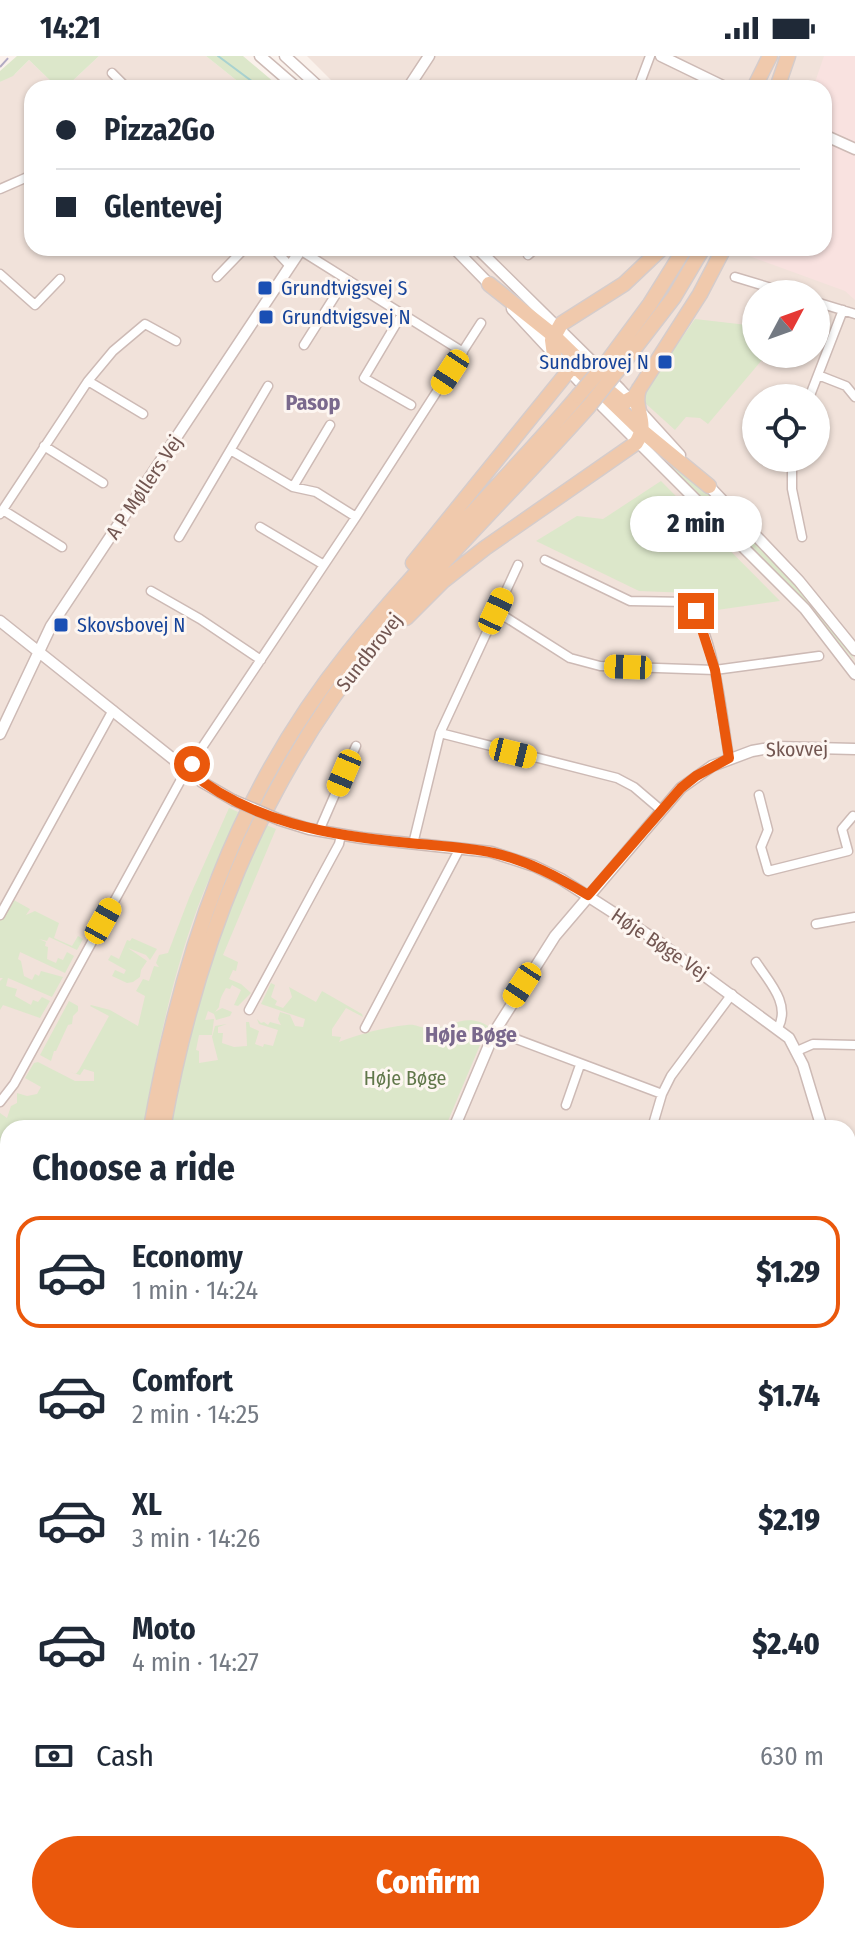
<!DOCTYPE html>
<html lang="en">
<head>
<meta charset="utf-8">
<style>
	:root { --surface:#fff; --page:#f6f6f7; --text:#1f2937; --muted:#747a83; --line:#e0e1e3; --accent:#ea580c }
	body { margin:0; font-family:"Fira Sans Condensed",sans-serif; background:var(--page); color:var(--text); height:100vh; display:flex; flex-direction:column; font-size:30px; white-space:nowrap }
	* { box-sizing:border-box; margin:0 }
	p { font-size:26px; color:var(--muted) }
	.icon { flex:none; width:44px; height:44px; fill:none; stroke:currentColor; stroke-width:2; stroke-linecap:round; stroke-linejoin:round }
	.map { position:relative; flex:1; overflow:hidden }
	.sheet { position:absolute; left:0px; top:1064px; width:856px; height:824px; display:flex; flex-direction:column; background:var(--surface); border-radius:24px 24px 0 0; box-shadow:0 2px 6px #0004 }
	.sheet>* { flex:none }
	.top-card { position:absolute; left:24px; top:24px; width:808px; height:176px; border-radius:24px; box-shadow:0 2px 6px #0004; display:grid; align-content:center; height:176px; padding:0 32px; background:var(--surface) }
	.needle { width:52px; rotate:49deg }
	.tools { position:absolute; left:742px; top:224px; display:grid; gap:16px }
	.tools a { display:grid; place-items:center; width:88px; height:88px; border-radius:50%; background:var(--surface); box-shadow:0 2px 6px #0004; font-size:40px }
	.end { position:absolute; width:36px; height:36px; margin:-18px; border:10px solid #ea580c; background:#fff; box-shadow:0 0 0 4px #fff }
	.from { border-radius:50% }
	.bubble { position:absolute; height:56px; border-radius:28px; background:var(--surface); box-shadow:0 2px 6px #0004; font-size:26px; font-weight:800; line-height:56px; text-align:center }
	.car { position:absolute; width:24px; height:48px; margin:-24px -12px; border-radius:10px; box-shadow:0 0 6px 2px #0007; background:linear-gradient(#f5c518 24%,#345 0 40%,#f5c518 0 76%,#345 0 86%,#f5c518 0) }
	.top-card b { display:flex; align-items:center; gap:28px; height:76px; font-size:30px }
	.top-card b+b { border-top:2px solid var(--line) }
	.top-card i { width:20px; height:20px; background:var(--text) }
	ul { padding:0; list-style:none }
	li { display:flex; align-items:center; gap:24px; height:112px; margin:0 16px 12px; padding:0 16px; border:4px solid transparent; border-radius:24px }
	li div { flex:1 }
	li b { display:block; font-size:30px }
	li em { font-style:normal; font-weight:800 }
	li.selected { border-color:var(--accent) }
	li>.icon { width:72px; height:72px; stroke-width:1.5 }
	h2 { padding:0 32px; font-size:36px; line-height:96px }
	.pay { display:flex; align-items:center; gap:20px; height:88px; padding:0 32px; font-size:30px }
	.pay p { margin-inline-start:auto }
	.button { display:flex; gap:16px; margin-top:auto; padding:16px 32px }
	.button a { flex:1; height:92px; border-radius:48px; background:var(--accent); color:#fff; font-size:32px; font-weight:800; line-height:92px; text-align:center }
	.status { display:flex; justify-content:space-between; align-items:center; height:56px; padding:0 40px; background:var(--surface); direction:ltr }
	.status svg { height:22px; fill:currentColor }
	.map>svg:first-child { display:block }
	.residential { fill:#f1e2da; fill-rule:evenodd }
	.commercial { fill:#f9e2e0 }
	.medical { fill:#f7dfe7 }
	.green { fill:#dce7ca }
	.lines { fill:none; stroke-linecap:round; stroke-linejoin:round }
	.stream { stroke:#a9d2d0; stroke-width:2 }
	.minor-casing { stroke:#cdbab5; stroke-width:11 }
	.tertiary-casing { stroke:#cdbab5; stroke-width:13 }
	.primary-casing { stroke:#d5cccb; stroke-width:17 }
	.minor { stroke:#fff; stroke-width:8 }
	.tertiary { stroke:#fff; stroke-width:10 }
	.primary { stroke:#f0c9ac; stroke-width:14 }
	.rail { stroke:#b2aac3; stroke-width:2; stroke-dasharray:12 8; stroke-linecap:butt }
	.tertiary-bridge-casing { stroke:#cdbab5; stroke-width:13; stroke-linecap:butt }
	.primary-bridge-casing { stroke:#d5cccb; stroke-width:17; stroke-linecap:butt }
	.tertiary-bridge { stroke:#fff; stroke-width:10 }
	.primary-bridge { stroke:#f0c9ac; stroke-width:14 }
	.route { stroke:#ea580c; stroke-width:10 }
	.transit-dot { fill:#1a4fb4; stroke:#fdf6f1; stroke-width:3 }
	.labels { text-anchor:middle; dominant-baseline:central; stroke-width:6; stroke-linejoin:round; paint-order:stroke }
	.transit-label { font-size:20px; fill:#164399; stroke:#fdf6f1; text-anchor:start }
	.street-label { font-size:20px; fill:#725651; stroke:#fdf6f1 }
	.park-label { font-size:20px; fill:#60774a; stroke:#fdf6f1 }
	.neighbourhood-label { font-size:22px; font-weight:bold; fill:#7a698d; stroke:#fdf6f1 }
</style>
</head>
<body>
<div class="status"><b>14:21</b><svg viewBox="0 0 49 12"><path d="M0 12V9h3v3zM5 12V6h3v6zM10 12V3h3v9zM15 12V0h3v12zM26 1h20v11H26zM47 4h2v5h-2z"/></svg></div>
<div class="map">
<svg width="855" height="1888" viewBox="0 0 855 1888">
	<rect width="100%" height="100%" fill="#faf1eb"/>
	<path class="residential" d="M99,0H206L246,32H65Z
		M307,0H855V1888H658L640,1883L632,1888H39L40,1880H848V1072H8V1718L0,1715V26L15,18L29,4L58,32H32V192H824V32H331L335,28ZM756,238H816V298H756ZM756,342H816V402H756Z"/>
	<path class="commercial" d="M824,0H855V244L845,235L749,200L751,192H824V32H813Z"/>
	<path class="medical" d="M855,1679V1773L848,1770V1681Z"/>
	<path class="green" d="M17,0H99L65,32H58L29,4L13,20L0,26V15Z
		M206,0H243L281,32H246Z
		M695,263L756,270V298H767L708,368L700,362L686,361L675,374L644,346V336Z
		M647,386L706,433L792,523L842,582L855,605L787,527Z
		M661,425L780,545L710,555L690,537L639,535L536,485L577,460L603,463Z
		M229,752L238,756C227,783 215,809 204,835C174,910 157,993 143,1072H8V1088L0,1108V1057L7,1062L11,1050L17,1047V1037L27,1040L37,1038L41,1031L25,1022L34,1007L38,1006L75,1025H94V1016L84,1013L80,1019L70,1016L76,1018L79,1014L109,960L90,950L91,949L110,954L138,970L145,940L136,935L143,923L149,925L154,910L159,911L156,907L159,899L168,897L189,842Z
		M266,769L276,773L223,899L238,906L236,915L233,914L229,923L241,928L251,937L238,950L234,949L241,934L232,929L230,933L226,932C222,939 220,942 219,951L215,956L222,952L232,956L230,960L216,964L214,958L208,955L205,964L214,963L212,979H199L196,994L199,995V1007L218,1004L212,981L215,970L227,968L218,971V977H223L222,987L234,991L247,990L246,966H249L250,971L259,975L255,988L263,991L264,988L273,990L278,974L259,968L257,963L261,967L264,966L268,969L270,966L281,969L278,963L280,956L290,959L295,970L303,971L305,963L261,948L271,927L275,929L271,941L277,945L275,949L283,952L292,941L289,931L316,946L322,935L362,958L363,961L346,952L332,973V980L341,981L339,986C360,978 384,971 407,969C417,968 416,971 426,972C449,975 463,955 488,970L445,1072H169L207,913L233,841Z
		M12,843L30,853L26,859L35,855L59,867L54,882L72,890L78,880L83,883L77,894L49,881L47,885L39,883L46,886L45,890L48,891L47,903L56,907L58,902L63,904L67,896L74,900L65,917L20,896L18,903L21,905L24,920L32,924L35,918L39,920L41,915L63,921L52,941L8,922L6,930L17,933L15,940L31,949L33,944L38,946L42,941L50,945L40,962L3,949L0,954V925L3,922H0V864Z
		M132,882L157,893L150,904L146,899L128,892L147,905L141,914L140,921L133,926L127,927L112,920L115,914L124,918L126,914L108,904L111,899L119,903L127,884L130,885Z
		M69,945L78,950V955L73,960L72,968L68,969L56,995H54L51,1005L40,999Z
		M0,1186L8,1190V1240H0Z
		M0,1249L8,1250V1422L0,1421Z
		M854,1433L855,1677L848,1680V1469L854,1467L848,1434Z
		M0,1511L8,1515V1600L0,1597Z
		M0,1715L8,1718V1880H48V1888H0Z"/>
	<g class="lines">
		<path class="stream" d="M218,0L261,32
			M0,1514L8,1518"/>
		<defs>
			<path id="minor" d="M112,17L127,32
				M638,32L650,0
				M0,133L32,119
				M273,192L290,210
				M300,194L463,296
				M528,199L536,192
				M0,218L35,249L60,223
				M217,221L245,192
				M735,221L791,238
				M816,246L855,258
				M402,258L364,322L411,349
				M304,289L345,224
				M818,319L846,330L855,341
				M88,325L143,358
				M809,342L843,254
				M44,390L103,427
				M232,395L293,431L316,436L356,461
				M792,402V433L802,481
				M293,431L330,369
				M3,454L62,491
				M0,458L88,325L113,295L145,268L176,285
				M260,471L324,509
				M179,481L268,330
				M545,504L630,545L689,546C715,581 722,658 729,702
				M151,535L200,563L261,604
				M496,555L570,602L600,610L715,614L819,600
				M440,677L617,722L634,731L661,754
				M759,739L768,774L761,791L768,815L848,795L842,773L853,760
				M319,775L356,690
				M413,788L440,677L518,509
				M0,859L113,654
				M816,868L855,861
				M756,906C769,926 791,948 778,972
				M249,954L339,788L341,779
				M365,972L460,792
				M495,975L662,1038
				M797,995L813,988L855,989
				M0,1046L14,1028L183,720L356,461L481,267
				M566,1049L580,1009
				M652,1072L662,1038L671,1020L732,938
				M848,1169L855,1167
				M848,1298L855,1294
				M0,1709L8,1711
				M848,1776L855,1780
				M358,1888L361,1880
				M437,1888L439,1880
				M566,1888L568,1880"/>
			<path id="tertiary" d="M260,0L297,32
				M285,0L320,32
				M661,0L727,32
				M408,32L429,0
				M824,79L855,93
				M454,192L493,232
				M477,192L620,333L680,399
				M512,253L604,352L805,553L855,618
				M705,426L799,525L855,594
				M0,565L202,726L233,744
				M0,678L51,570L302,192
				M280,764L309,773L362,782L491,796L534,810L561,823L656,884L789,982L803,1009L822,1072
				M454,1072L495,975L555,880L681,732L712,710L752,695L775,691L855,693
				M848,1126L855,1139
				M0,1245H8
				M848,1426L855,1425
				M0,1464L8,1465
				M0,1604L8,1608
				M848,1870L855,1872
				M739,1888L741,1880"/>
			<path id="primary" d="M754,32L770,0
				M777,32L788,0
				M489,228L553,279L591,316
				M554,299L552,284L561,268L624,228L662,192
				M607,306L650,248L685,192
				M617,315L674,241L703,192
				M611,337L623,347L634,341L700,238L724,192
				M413,507L571,312L579,314L642,375L709,430
				M406,562L443,525L485,492L636,387C650,365 632,354 639,333
				M151,1072C182,897 235,738 348,597C419,507 504,428 578,340
				M163,1072C196,890 259,728 377,583C443,502 519,429 589,350
				M9,1888L11,1880"/>
		</defs>
		<use href="#minor" class="minor-casing"/>
		<use href="#tertiary" class="tertiary-casing"/>
		<use href="#primary" class="primary-casing"/>
		<use href="#minor" class="minor"/>
		<use href="#tertiary" class="tertiary"/>
		<use href="#primary" class="primary"/>
		<path class="rail" d="M0,11L10,0
			M0,1507L8,1511
			M848,1797L855,1799"/>
		<defs>
			<path id="tertiary-bridge" d="M233,744L280,764"/>
			<path id="primary-bridge" d="M578,340L607,306
				M589,350L617,315"/>
		</defs>
		<use href="#tertiary-bridge" class="tertiary-bridge-casing"/>
		<use href="#primary-bridge" class="primary-bridge-casing"/>
		<use href="#tertiary-bridge" class="tertiary-bridge"/>
		<use href="#primary-bridge" class="primary-bridge"/>
	</g>
	<g class="lines">
		<path class="route" d="M192,708L188,714C249,766 331,780 409,787C437,790 466,791 494,797C528,805 558,821 588,839L681,732L696,720L729,702L715,614L696,555"/>
	</g>
	<g class="transit-dot">
		<rect x="257" y="224" width="16" height="16" rx="4"/>
		<rect x="258" y="253" width="16" height="16" rx="4"/>
		<rect x="657" y="298" width="16" height="16" rx="4"/>
		<rect x="53" y="561" width="16" height="16" rx="4"/>
	</g>
	<g class="labels">
		<g class="transit-label">
			<text x="281" y="232">Grundtvigsvej S</text>
			<text x="282" y="261">Grundtvigsvej N</text>
			<text x="649" y="306" text-anchor="end">Sundbrovej N</text>
			<text x="77" y="569">Skovsbovej N</text>
		</g>
		<g class="street-label">
			<text transform="translate(144 431) rotate(-56)">A P Møllers Vej</text>
			<text transform="translate(369 596) rotate(-52)">Sundbrovej</text>
			<text transform="translate(797 693) rotate(-1)">Skovvej</text>
			<text transform="translate(660 888) rotate(34)">Høje Bøge Vej</text>
		</g>
		<g class="park-label">
			<text x="405" y="1022">Høje Bøge</text>
		</g>
		<g class="neighbourhood-label">
			<text x="313" y="346">Pasop</text>
			<text x="471" y="978">Høje Bøge</text>
		</g>
	</g>
</svg>
<div class="tools">
<a><svg class="needle" viewBox="-14 -14 28 28"><path d="M0-13l5 13h-10z" fill="#e53935"/><path d="M0 13l5-13h-10z" fill="#747a83"/></svg></a>
<a><svg class="icon" aria-label="locate" viewBox="0 0 24 24"><circle cx="12" cy="12" r="6"/><path d="M12 2v4M12 18v4M2 12h4M18 12h4"/></svg></a>
</div>
<i class="end from" style="left:192px;top:708px"></i>
<i class="end" style="left:696px;top:555px"></i>
<div class="bubble" style="left:630px;top:440px;width:132px">2 min</div>
<i class="car" style="left:450px;top:316px;rotate:213deg"></i>
<i class="car" style="left:496px;top:555px;rotate:25deg"></i>
<i class="car" style="left:628px;top:611px;rotate:272deg"></i>
<i class="car" style="left:513px;top:697px;rotate:104deg"></i>
<i class="car" style="left:344px;top:717px;rotate:203deg"></i>
<i class="car" style="left:103px;top:865px;rotate:29deg"></i>
<i class="car" style="left:522px;top:929px;rotate:213deg"></i>
<div class="top-card">
<b><i class="from"></i>Pizza2Go</b>
<b><i></i>Glentevej</b>
</div>
<section class="sheet">
<h2>Choose a ride</h2>
<ul>
<li class="selected"><svg class="icon" aria-label="car" viewBox="0 0 24 24"><path d="M5 17H2v-5l4-1 3-4h7l3 4 3 1v5h-3M9 17h6M6 11h13"/><circle cx="7" cy="17" r="2"/><circle cx="17" cy="17" r="2"/></svg><div><b>Economy</b><p>1 min · 14:24</p></div><em>$1.29</em></li>
<li><svg class="icon" aria-label="car" viewBox="0 0 24 24"><path d="M5 17H2v-5l4-1 3-4h7l3 4 3 1v5h-3M9 17h6M6 11h13"/><circle cx="7" cy="17" r="2"/><circle cx="17" cy="17" r="2"/></svg><div><b>Comfort</b><p>2 min · 14:25</p></div><em>$1.74</em></li>
<li><svg class="icon" aria-label="car" viewBox="0 0 24 24"><path d="M5 17H2v-5l4-1 3-4h7l3 4 3 1v5h-3M9 17h6M6 11h13"/><circle cx="7" cy="17" r="2"/><circle cx="17" cy="17" r="2"/></svg><div><b>XL</b><p>3 min · 14:26</p></div><em>$2.19</em></li>
<li><svg class="icon" aria-label="car" viewBox="0 0 24 24"><path d="M5 17H2v-5l4-1 3-4h7l3 4 3 1v5h-3M9 17h6M6 11h13"/><circle cx="7" cy="17" r="2"/><circle cx="17" cy="17" r="2"/></svg><div><b>Moto</b><p>4 min · 14:27</p></div><em>$2.40</em></li>
</ul>
<div class="pay"><svg class="icon" aria-label="cash" viewBox="0 0 24 24"><path d="M3 7h18v10H3z"/><circle cx="12" cy="12" r="2"/></svg>Cash<p>630 m</p></div>
<div class="button"><a>Confirm</a></div>
</section>
</div>
</body>
</html>
